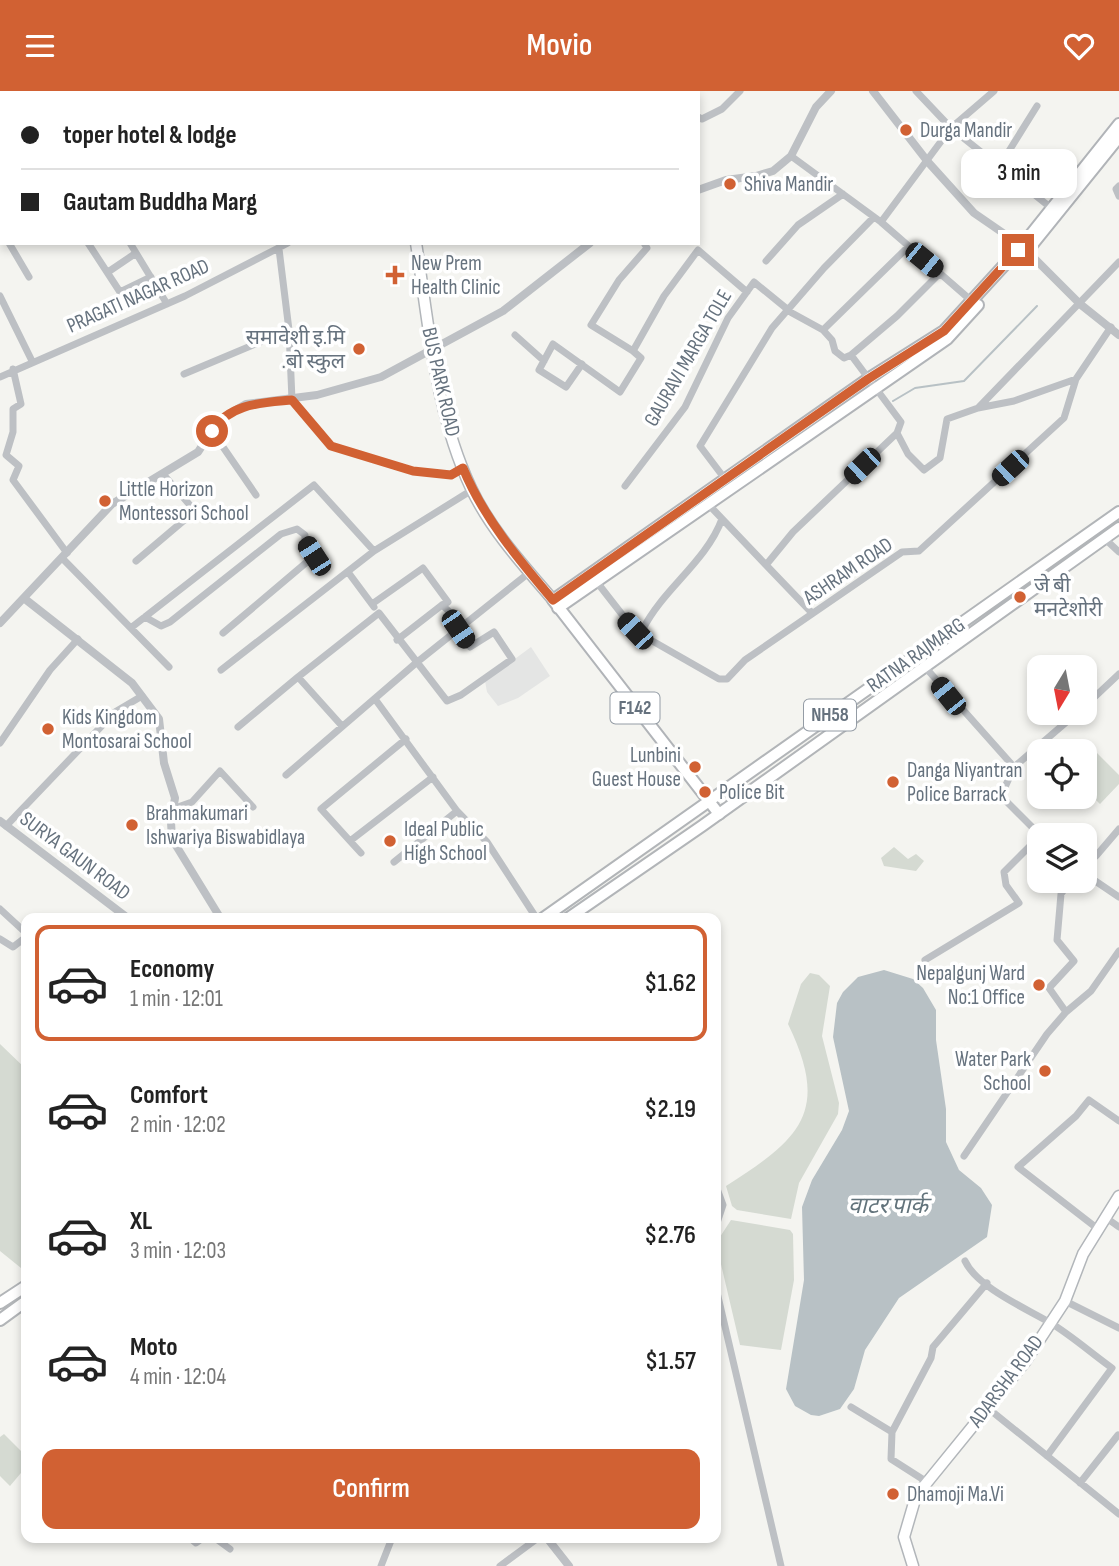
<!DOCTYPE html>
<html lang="en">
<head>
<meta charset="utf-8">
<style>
	:root { --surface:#fff; --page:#f6f6f6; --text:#222; --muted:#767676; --line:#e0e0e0; --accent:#d16133 }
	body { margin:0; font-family:"Sofia Sans Condensed","Noto Sans Devanagari",sans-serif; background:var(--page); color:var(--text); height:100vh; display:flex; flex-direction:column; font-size:26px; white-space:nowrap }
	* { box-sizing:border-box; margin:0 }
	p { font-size:23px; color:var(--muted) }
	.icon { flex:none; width:38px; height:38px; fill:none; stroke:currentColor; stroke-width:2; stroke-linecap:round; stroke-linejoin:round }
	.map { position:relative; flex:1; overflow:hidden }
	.details { position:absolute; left:21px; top:822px; width:700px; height:630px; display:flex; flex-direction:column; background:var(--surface); border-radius:14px; box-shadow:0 4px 10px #0003 }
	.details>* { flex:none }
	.hud { position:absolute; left:0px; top:0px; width:700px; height:154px; box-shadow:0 4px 10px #0003; display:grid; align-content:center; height:154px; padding:0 21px; background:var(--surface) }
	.needle { width:46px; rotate:190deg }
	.buttons { position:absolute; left:1027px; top:564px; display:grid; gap:14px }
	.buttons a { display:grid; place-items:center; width:70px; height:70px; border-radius:14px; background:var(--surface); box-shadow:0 4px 10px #0003; font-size:35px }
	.end { position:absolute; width:32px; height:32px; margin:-16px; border:9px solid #d16133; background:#fff; box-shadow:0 0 0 4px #fff }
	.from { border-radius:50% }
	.bubble { position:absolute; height:49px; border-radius:14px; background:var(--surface); box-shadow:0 4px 10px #0003; font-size:23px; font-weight:600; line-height:49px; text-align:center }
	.car { position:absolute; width:21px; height:42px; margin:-21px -10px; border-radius:9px; box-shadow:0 0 5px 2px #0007; background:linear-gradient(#222 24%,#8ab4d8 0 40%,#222 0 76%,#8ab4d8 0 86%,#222 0) }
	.hud b { display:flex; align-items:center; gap:24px; height:66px; font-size:26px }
	.hud b+b { border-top:2px solid var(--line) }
	.hud i { width:18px; height:18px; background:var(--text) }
	ul { padding:12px 0 0; list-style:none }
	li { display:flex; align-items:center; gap:21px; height:116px; margin:0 14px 10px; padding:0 7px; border:4px solid transparent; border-radius:14px }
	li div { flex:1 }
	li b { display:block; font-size:26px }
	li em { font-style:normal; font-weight:600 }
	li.current { border-color:var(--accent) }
	li>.icon { width:63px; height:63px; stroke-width:1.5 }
	.primary-button { display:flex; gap:14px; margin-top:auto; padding:14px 21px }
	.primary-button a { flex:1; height:80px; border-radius:14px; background:var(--accent); color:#fff; font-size:28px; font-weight:600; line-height:80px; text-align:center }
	header { display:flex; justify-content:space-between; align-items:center; height:91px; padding:0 21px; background:var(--accent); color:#fff; font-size:32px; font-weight:600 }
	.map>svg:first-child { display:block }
	.built { fill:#e4e5e4 }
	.green { fill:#d5dad2 }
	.water { fill:#b8c1c5 }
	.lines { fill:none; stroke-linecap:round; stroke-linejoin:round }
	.stream { stroke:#b8c1c5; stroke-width:2 }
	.secondary-casing { stroke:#b2b6ba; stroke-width:13 }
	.primary-casing { stroke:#b1b4b8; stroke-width:14 }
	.trunk-casing { stroke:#b2b5b8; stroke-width:14 }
	.minor { stroke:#bdc0c4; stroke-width:7 }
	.tertiary { stroke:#bdc0c4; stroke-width:8 }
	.secondary { stroke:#fff; stroke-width:10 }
	.primary { stroke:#fff; stroke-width:10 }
	.trunk { stroke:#fff; stroke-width:10 }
	.route { stroke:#d16133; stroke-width:9 }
	.poi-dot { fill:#d16133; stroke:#fff; stroke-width:2.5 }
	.labels { text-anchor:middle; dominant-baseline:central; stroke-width:7; stroke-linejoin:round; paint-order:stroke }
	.shield { fill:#fff; stroke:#949ca5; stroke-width:2 }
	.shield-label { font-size:19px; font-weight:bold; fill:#66727e }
	.poi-label { font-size:21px; fill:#66727e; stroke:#fff; text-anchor:start }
	.street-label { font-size:21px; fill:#66727e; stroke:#fff }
	.water-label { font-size:23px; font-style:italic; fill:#62737b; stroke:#fff }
</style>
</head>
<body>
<header><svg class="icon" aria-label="menu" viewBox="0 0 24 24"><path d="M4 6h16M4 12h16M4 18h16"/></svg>Movio<svg class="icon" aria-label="heart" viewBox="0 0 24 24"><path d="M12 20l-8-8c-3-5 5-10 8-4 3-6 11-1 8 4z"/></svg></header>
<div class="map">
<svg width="1119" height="1475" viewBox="0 0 1119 1475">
	<rect width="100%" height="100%" fill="#f4f4f0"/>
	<path class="built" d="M531,556L550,585L518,607L498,615L487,601L485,590Z"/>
	<path class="green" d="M1097,662L1119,684V693L1100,713L1085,698V675Z
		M894,756L908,768L916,763L924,770L916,780L884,775L881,767Z
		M810,882L819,884L830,895L822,945L839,1012L838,1023L799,1092L791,1128L737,1119L732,1115L726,1095C800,1048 831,1021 788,933L801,893Z
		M0,953L26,978V1172L21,1177L0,1160Z
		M731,1129L790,1139L793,1143L794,1189L781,1259L740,1254L716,1152Z
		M4,1343L26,1365V1376L10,1395L0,1385V1346Z"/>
	<path class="water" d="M884,879L913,888L923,897L936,919V949L946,1018V1051L959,1079L981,1097L992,1114L987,1146L899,1207L865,1259L854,1298L840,1318L819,1325L811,1324L795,1315L786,1298L804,1189L802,1116L812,1089L842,1039L849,1020L833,946L837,912L843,901L858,886Z"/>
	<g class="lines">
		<path class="stream" d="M893,310L915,297L964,290L1037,215"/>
		<defs>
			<path id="secondary" d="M381,0V2
				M416,152C429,234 435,321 471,397C490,438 524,475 553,509
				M913,1475L904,1446L916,1405L1025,1271L1065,1210L1083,1163L1119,1105"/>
			<path id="primary" d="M1015,169L1027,160L1119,46
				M558,517L947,248L978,214
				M719,723L553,509L868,288L944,240L1018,159L1019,153L1024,152L1119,33"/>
			<path id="trunk" d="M542,828L1119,421
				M567,828L702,735L1119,437
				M0,1212L26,1195
				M0,1229L26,1210"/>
		</defs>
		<use href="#secondary" class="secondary-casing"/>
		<use href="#primary" class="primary-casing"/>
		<use href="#trunk" class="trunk-casing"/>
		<path class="minor" d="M540,0L542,2
			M653,0L655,2
			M916,0L951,37L1050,116
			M67,2L70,0
			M516,2L518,0
			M698,26L702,28L722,18L740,0
			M0,31L2,30
			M791,65L881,131L974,212
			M999,76L1037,15
			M1119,95L1116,98L1119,105
			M0,113L2,112
			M881,131L951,37L994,0
			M0,140L2,142
			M9,152L29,186
			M88,152L120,201L151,186
			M130,152L167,213
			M279,158L289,239L292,309L331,355L413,380L451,384L463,377
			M766,170L798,134L843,103
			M108,181L136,162
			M0,205L32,270
			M823,239L908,156
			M515,244L544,270
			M633,260L591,234L619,189L647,157L644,152
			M851,264L897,225L940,182
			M582,273L566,296L539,279L553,253L620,301L641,267L633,260L664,205L698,159L747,201
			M13,278L21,313L13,318V341L6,364L19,375L13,389L67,462
			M184,283L289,239
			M0,286L185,205L288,152
			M979,316L1119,171
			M212,340L256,404
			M897,342L908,363L924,379L940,367L947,328L978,317L1014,310L1076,288
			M725,388L700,355L772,237L824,177L874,126
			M625,395L685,316L728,227L754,191L792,222L823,239L832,249L835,260L844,267L851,264L901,331L897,342L793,441L766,474L708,413
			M1105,448L1119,461
			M62,467L169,576
			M136,470L195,420L163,383
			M766,474L812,522
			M348,481L374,516
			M596,490L635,540L719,588H727L745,569L902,461L919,460L1064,327L1076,288L1111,236
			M145,526L161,535L170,531L281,443L297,438L305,444V450L314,465L223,542
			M132,536L314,394L374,460
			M635,540L643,538C663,498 706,471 722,428
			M397,549L442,514
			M925,576L1014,676L1001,705L1040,744
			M221,579L374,460L472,399
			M375,608L457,720L487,751L537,828
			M1085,615L1119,583
			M342,635L298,586L379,522L447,610L461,604L512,568L494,541L470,556L452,523L442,514L448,511L423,477L372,513
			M238,636L298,586
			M406,648L321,718L350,750L433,686
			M0,652L50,579L78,548
			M1014,676L1078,621
			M286,684L416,572L530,481
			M175,717L192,711L220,680L253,716
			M6,735L115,621L142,605
			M350,750L361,762
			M394,771L457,720
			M1085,772L1096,765L1119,738
			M1085,783L1119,806
			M0,818L26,842
			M0,848L13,856L26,846
			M925,869L1019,812L1006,794L1004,781L1040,745
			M1066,921L1049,897L1074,870L1057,849L1061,803L1071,789
			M964,1065L1047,943L1066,921L1091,900L1119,860
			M716,1095L723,1114L716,1135
			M1105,1126L1119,1136
			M1098,1138L1018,1076L1076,1025L1089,1009L1119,1030
			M965,1170C977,1196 1025,1217 1049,1231C1071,1244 1091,1262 1112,1277L1047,1365
			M716,1197L781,1475
			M1065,1210L1119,1237
			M851,1316L892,1341L891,1368L927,1391
			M989,1318L1119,1423
			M892,1341L931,1267L933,1256L987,1192
			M1080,1392L1118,1344
			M190,1447L196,1452L203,1447
			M215,1447L230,1458
			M381,1475L392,1447
			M500,1475L538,1447"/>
		<path class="tertiary" d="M873,0L928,71L974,122L1019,153
			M698,99L726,89L756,85L773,80L791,65L816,16L831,0
			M1027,160L1080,213L1119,244
			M25,508L132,592L159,628L164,672L175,707L171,731L172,748L221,828
			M0,532L112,413L198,361L219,329L246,313L317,304L381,286L503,220L590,152
			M0,730L129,828
			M547,1447L569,1475"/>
		<use href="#secondary" class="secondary"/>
		<use href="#primary" class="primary"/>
		<use href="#trunk" class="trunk"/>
	</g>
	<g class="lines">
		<path class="route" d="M212,340C230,312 262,312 292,309L331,355L413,380L451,384L463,377C483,426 519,469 553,509L868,288L944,240L1018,159"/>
	</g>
	<g class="poi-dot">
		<circle cx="906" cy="39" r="7"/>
		<circle cx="730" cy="93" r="7"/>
		<path d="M391.5 173.5h7v7h7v7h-7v7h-7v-7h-7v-7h7z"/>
		<circle cx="359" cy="258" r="7"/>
		<circle cx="105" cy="410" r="7"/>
		<circle cx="1020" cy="506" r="7"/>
		<circle cx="48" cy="638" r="7"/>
		<circle cx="695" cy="676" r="7"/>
		<circle cx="893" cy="691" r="7"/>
		<circle cx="705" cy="701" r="7"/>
		<circle cx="132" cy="734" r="7"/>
		<circle cx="390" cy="750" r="7"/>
		<circle cx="1039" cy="894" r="7"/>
		<circle cx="1045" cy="980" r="7"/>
		<circle cx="893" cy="1403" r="7"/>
	</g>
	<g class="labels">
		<g class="shield">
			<rect x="610.5" y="601.5" width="49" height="31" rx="5"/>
			<rect x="804" y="608.5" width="52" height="31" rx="5"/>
		</g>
		<g class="shield-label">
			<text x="635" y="617">F142</text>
			<text x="830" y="624">NH58</text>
		</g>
		<g class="poi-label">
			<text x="920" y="39">Durga Mandir</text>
			<text x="744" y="93">Shiva Mandir</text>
			<text x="411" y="172">New Prem<tspan x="411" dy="24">Health Clinic</tspan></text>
			<text x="345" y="246" text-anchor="end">समावेशी इ.मि<tspan x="345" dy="24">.बाे स्कुल</tspan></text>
			<text x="119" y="398">Little Horizon<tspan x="119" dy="24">Montessori School</tspan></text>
			<text x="1034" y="494">जे बी<tspan x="1034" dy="24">मनटेशोरी</tspan></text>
			<text x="62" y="626">Kids Kingdom<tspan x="62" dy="24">Montosarai School</tspan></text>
			<text x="681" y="664" text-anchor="end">Lunbini<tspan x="681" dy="24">Guest House</tspan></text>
			<text x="907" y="679">Danga Niyantran<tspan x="907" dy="24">Police Barrack</tspan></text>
			<text x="719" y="701">Police Bit</text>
			<text x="146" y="722">Brahmakumari<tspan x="146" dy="24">Ishwariya Biswabidlaya</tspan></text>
			<text x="404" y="738">Ideal Public<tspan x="404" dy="24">High School</tspan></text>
			<text x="1025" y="882" text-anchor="end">Nepalgunj Ward<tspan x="1025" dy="24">No:1 Office</tspan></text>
			<text x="1031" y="968" text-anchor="end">Water Park<tspan x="1031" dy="24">School</tspan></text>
			<text x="907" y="1403">Dhamoji Ma.Vi</text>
		</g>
		<g class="street-label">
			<text transform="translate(138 205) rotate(-24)">PRAGATI NAGAR ROAD</text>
			<text transform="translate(688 267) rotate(-60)">GAURAVI MARGA TOLE</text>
			<text transform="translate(441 291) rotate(77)">BUS PARK ROAD</text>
			<text transform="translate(848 480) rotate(-34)">ASHRAM ROAD</text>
			<text transform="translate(916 564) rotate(-35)">RATNA RAJMARG</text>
			<text transform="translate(75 765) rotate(37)">SURYA GAUN ROAD</text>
			<text transform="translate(1006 1290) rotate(-53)">ADARSHA ROAD</text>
		</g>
		<g class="water-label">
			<text x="888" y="1115">वाटर पार्क</text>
		</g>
	</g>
</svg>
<div class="buttons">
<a><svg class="needle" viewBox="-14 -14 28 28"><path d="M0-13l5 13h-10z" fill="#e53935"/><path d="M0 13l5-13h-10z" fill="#767676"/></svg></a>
<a><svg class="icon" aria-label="locate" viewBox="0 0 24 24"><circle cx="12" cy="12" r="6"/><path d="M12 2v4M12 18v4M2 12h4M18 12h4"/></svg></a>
<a><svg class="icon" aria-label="layers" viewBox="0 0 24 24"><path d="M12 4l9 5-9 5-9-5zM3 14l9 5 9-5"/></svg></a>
</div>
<i class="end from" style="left:212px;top:340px"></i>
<i class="end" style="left:1018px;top:159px"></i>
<div class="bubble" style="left:961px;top:58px;width:116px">3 min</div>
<i class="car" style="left:924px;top:169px;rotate:129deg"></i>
<i class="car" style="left:862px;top:375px;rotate:226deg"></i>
<i class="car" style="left:1010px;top:377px;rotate:227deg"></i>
<i class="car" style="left:314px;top:465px;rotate:327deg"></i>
<i class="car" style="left:458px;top:538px;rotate:146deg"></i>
<i class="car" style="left:635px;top:540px;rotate:317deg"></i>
<i class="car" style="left:948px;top:605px;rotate:321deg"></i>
<div class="hud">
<b><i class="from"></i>toper hotel &amp; lodge</b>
<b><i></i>Gautam Buddha Marg</b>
</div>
<section class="details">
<ul>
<li class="current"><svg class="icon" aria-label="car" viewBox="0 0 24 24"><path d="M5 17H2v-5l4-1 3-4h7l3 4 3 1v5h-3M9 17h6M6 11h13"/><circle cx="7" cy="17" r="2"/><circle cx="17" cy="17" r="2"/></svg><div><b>Economy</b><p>1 min · 12:01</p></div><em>$1.62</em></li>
<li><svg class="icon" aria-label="car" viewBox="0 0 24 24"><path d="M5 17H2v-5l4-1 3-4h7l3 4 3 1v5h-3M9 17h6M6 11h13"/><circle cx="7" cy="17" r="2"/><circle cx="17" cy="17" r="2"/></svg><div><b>Comfort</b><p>2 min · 12:02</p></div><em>$2.19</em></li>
<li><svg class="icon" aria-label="car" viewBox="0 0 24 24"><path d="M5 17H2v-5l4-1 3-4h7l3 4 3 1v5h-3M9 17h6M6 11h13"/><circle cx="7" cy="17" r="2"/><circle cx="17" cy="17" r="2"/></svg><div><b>XL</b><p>3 min · 12:03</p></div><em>$2.76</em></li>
<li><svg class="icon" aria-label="car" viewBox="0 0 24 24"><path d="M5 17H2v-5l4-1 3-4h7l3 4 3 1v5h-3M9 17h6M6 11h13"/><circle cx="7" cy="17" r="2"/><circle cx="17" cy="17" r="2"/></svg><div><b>Moto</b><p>4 min · 12:04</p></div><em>$1.57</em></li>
</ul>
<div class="primary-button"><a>Confirm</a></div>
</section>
</div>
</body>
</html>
